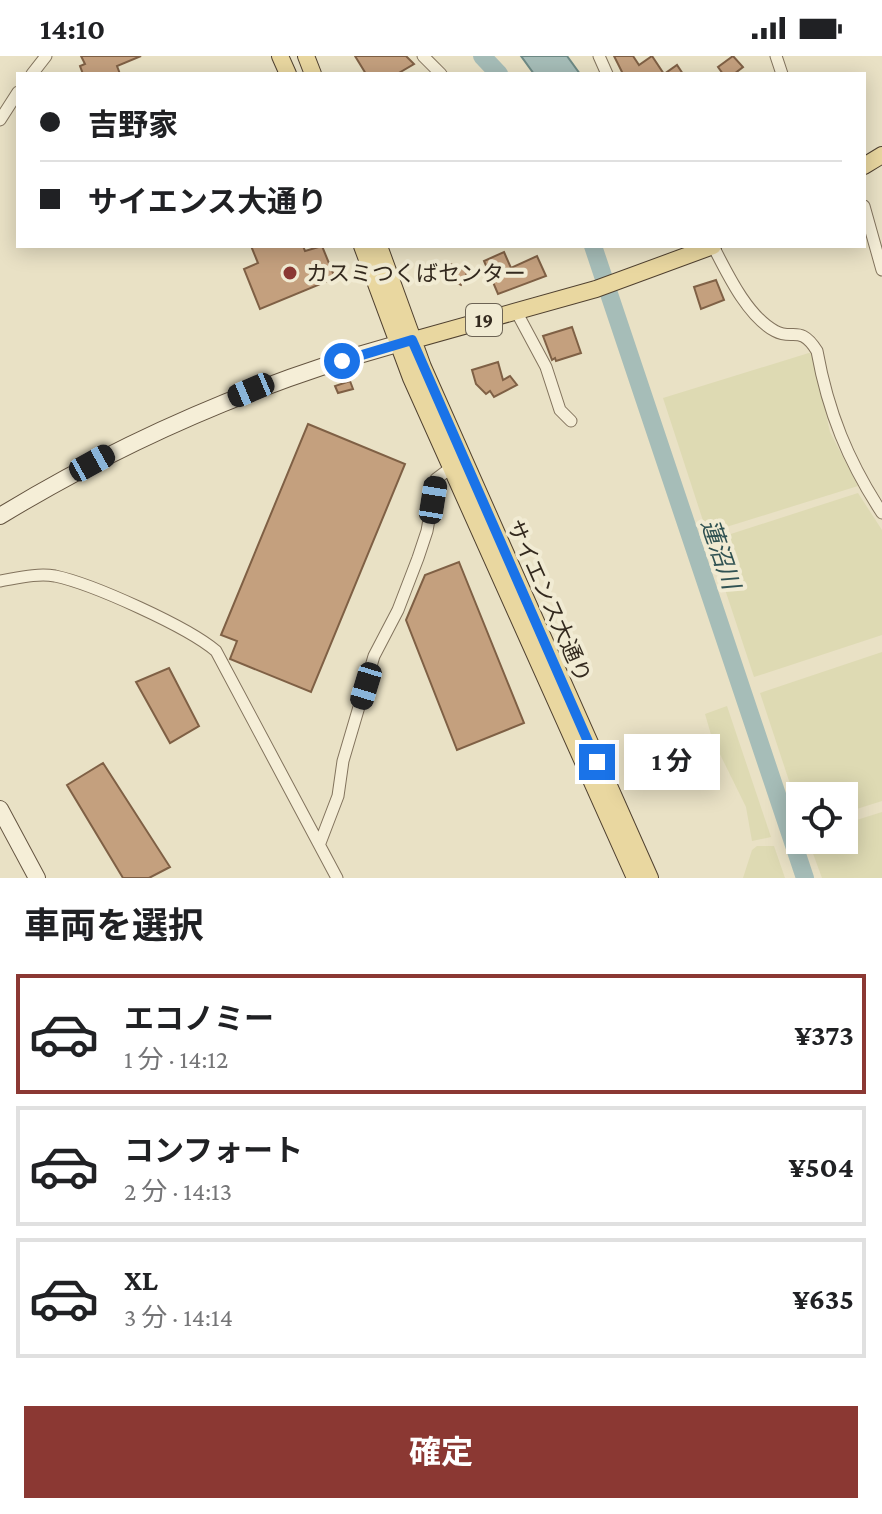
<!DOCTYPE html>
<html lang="ja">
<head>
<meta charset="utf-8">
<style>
	:root { --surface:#fff; --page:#f2f2f2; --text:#202124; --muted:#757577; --line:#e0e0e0; --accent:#8b3833 }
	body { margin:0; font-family:"Crimson Pro","Noto Sans JP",serif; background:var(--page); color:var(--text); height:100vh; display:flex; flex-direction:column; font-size:30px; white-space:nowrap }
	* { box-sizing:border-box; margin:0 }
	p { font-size:26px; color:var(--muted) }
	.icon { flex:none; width:44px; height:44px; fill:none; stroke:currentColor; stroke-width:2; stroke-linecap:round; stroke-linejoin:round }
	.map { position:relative; height:822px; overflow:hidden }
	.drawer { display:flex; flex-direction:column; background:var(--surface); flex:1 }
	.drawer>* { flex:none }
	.hud { position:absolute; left:16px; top:16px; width:850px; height:176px; border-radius:0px; box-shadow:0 4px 20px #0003; display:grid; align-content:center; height:176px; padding:0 24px; background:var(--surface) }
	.controls { position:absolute; left:786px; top:726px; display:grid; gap:16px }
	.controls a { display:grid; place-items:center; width:72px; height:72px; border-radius:0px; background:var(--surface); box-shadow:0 4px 20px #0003; font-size:40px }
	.end { position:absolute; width:36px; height:36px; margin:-18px; border:10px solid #1a73e8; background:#fff; box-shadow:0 0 0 4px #fff }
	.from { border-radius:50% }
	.bubble { position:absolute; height:56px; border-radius:0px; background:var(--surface); box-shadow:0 4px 20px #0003; font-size:26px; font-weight:700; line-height:56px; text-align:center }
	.car { position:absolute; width:24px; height:48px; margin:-24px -12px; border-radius:10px; box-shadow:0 0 6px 2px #0007; background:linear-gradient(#222 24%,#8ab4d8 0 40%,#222 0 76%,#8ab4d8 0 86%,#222 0) }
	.hud b { display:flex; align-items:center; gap:28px; height:76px; font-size:30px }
	.hud b+b { border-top:2px solid var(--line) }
	.hud i { width:20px; height:20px; background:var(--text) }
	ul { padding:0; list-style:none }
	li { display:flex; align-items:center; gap:24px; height:120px; margin:0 16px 12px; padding:0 8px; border:4px solid var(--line); border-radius:0px }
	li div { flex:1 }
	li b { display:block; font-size:30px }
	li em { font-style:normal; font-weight:700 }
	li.active { border-color:var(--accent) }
	li>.icon { width:72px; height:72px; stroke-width:1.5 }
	h2 { padding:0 24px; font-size:36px; line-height:96px }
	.button { display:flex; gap:16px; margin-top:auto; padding:16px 24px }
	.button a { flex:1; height:92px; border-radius:0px; background:var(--accent); color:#fff; font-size:32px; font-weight:700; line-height:92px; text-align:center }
	.status { display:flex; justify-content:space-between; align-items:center; height:56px; padding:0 40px; background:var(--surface); direction:ltr }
	.status svg { height:22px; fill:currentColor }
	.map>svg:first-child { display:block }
	.farmland { fill:#dedab3 }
	.water { fill:#a6bdb8; stroke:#6e8a85; stroke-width:2 }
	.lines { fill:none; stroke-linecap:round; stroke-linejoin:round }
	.river { stroke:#a6bdb8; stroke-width:18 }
	.building { fill:#c4a07e; stroke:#7f6045; stroke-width:2 }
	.street-casing { stroke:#82735d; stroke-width:13 }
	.secondary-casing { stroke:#645440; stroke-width:18 }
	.primary-casing { stroke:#504130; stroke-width:18 }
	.street { stroke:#f5eed7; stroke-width:11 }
	.secondary { stroke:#f5eed7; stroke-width:16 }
	.primary { stroke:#e9d7a0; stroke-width:16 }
	.route { stroke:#1a73e8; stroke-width:10 }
	.poi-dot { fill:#8b3833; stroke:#f1ebd3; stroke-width:3 }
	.labels { text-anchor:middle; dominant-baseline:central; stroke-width:8; stroke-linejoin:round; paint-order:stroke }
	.shield { fill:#f1ebd3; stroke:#6d6455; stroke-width:2 }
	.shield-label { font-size:20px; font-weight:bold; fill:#342a1f }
	.poi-label { font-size:22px; fill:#342a1f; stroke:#f1ebd3; text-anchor:start }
	.street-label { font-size:22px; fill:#342a1f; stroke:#f1ebd3 }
	.water-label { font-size:24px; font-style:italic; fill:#305252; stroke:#f1ebd3 }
</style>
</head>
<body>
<div class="status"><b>14:10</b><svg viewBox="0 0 49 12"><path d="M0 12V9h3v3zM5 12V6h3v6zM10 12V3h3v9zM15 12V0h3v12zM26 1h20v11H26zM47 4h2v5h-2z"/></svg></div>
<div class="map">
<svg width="882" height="822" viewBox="0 0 882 822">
	<rect width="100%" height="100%" fill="#e9e1c5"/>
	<path class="farmland" d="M812,296L830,376L858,430L707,477L663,342Z
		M858,437L882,474V579L754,621L709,485Z
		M882,596V745L844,757V740H800V758L760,637Z
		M727,650L771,781L752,785L746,751L712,682L705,658Z
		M882,756V822H822L808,784H844V768Z
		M757,790H774L785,822H743L752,794Z"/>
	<path class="water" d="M521,0H567L580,18H534Z"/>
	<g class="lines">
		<path class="river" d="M482,0L499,18
			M593,190L805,822"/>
	</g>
	<path class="building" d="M81,0H141L117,10L120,18H83L80,10L85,8Z
		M355,0H406L414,8L397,18H366Z
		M614,0H633L639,9L652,0L664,18L677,9L683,18H623Z
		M733,0L743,11L734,18H723L718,11Z
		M251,190H303L305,195L322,190L335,222L260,253L244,213L258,207Z
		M504,196L511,212L537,200L546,220L498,238L484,205Z
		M450,208L468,215L461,229L442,219L447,209Z
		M716,224L724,244L701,253L694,231Z
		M572,271L581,297L556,305L555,302L552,304L543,280Z
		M498,306L503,324L510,320L517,329L494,341L490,335L486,338L476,328L472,314Z
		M350,325L353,333L338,337L335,330Z
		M308,368L405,408L311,636L230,603L237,585L221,579Z
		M459,506L524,667L457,694L406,564L425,519Z
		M169,612L199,670L170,687L136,626Z
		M103,707L170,811L149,822H123L67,729Z"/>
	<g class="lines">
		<defs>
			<path id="street" d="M423,0L441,18
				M599,0L607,18
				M776,0L782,18
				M32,18L46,0
				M0,64L18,36
				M864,150L882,214
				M713,190C727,217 747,260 775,275C793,285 800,268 817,295C828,356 848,405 882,457
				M516,255L546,311L560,354L571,365
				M0,525C18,522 37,517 55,520C93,528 188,571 216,595L337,822
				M320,787L338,740L343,705L374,600L398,554L418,502L427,475L436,423L456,408"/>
			<path id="secondary" d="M0,460C125,384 256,327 397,288
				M0,753L37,822"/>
			<path id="primary" d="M280,0L288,18
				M306,0L313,18
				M864,110L882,99
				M362,190L411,322L635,822
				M379,190L423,311L650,822
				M403,287L596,233L713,190"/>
		</defs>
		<use href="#street" class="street-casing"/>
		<use href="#secondary" class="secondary-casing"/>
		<use href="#primary" class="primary-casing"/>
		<use href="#street" class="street"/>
		<use href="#secondary" class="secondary"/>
		<use href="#primary" class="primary"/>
	</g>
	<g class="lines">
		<path class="route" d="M342,305L412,284L597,706"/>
	</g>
	<circle class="poi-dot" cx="290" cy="217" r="8"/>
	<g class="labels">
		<rect class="shield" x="466" y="248" width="36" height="32" rx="6"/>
		<g class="shield-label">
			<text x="484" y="264">19</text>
		</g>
		<g class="poi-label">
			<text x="306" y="217">カスミつくばセンター</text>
		</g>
		<g class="street-label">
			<text transform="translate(549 545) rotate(66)">サイエンス大通り</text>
		</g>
		<g class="water-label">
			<text transform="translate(721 498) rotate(71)">蓮沼川</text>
		</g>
	</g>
</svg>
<div class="controls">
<a><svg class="icon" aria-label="locate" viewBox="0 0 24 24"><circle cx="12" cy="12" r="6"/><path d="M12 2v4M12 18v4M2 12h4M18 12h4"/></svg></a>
</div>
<i class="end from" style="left:342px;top:305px"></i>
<i class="end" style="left:597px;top:706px"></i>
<div class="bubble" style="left:624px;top:678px;width:96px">1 分</div>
<i class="car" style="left:251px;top:334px;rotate:247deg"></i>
<i class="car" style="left:92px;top:407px;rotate:61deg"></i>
<i class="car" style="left:433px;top:444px;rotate:9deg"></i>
<i class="car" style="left:366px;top:630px;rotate:197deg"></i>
<div class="hud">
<b><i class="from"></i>吉野家</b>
<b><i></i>サイエンス大通り</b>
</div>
</div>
<section class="drawer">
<h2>車両を選択</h2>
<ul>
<li class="active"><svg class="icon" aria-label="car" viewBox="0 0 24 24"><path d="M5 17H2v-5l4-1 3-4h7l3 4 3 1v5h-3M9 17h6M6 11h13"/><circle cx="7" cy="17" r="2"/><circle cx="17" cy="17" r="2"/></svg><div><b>エコノミー</b><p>1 分 · 14:12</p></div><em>¥373</em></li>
<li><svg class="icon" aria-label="car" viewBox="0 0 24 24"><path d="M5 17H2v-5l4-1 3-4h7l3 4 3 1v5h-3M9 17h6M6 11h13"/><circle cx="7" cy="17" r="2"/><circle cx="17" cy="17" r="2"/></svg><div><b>コンフォート</b><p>2 分 · 14:13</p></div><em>¥504</em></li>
<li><svg class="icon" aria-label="car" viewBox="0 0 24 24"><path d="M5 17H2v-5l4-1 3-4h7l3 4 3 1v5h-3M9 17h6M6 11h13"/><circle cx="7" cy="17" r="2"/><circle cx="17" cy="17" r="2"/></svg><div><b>XL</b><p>3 分 · 14:14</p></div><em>¥635</em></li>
</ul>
<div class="button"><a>確定</a></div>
</section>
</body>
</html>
